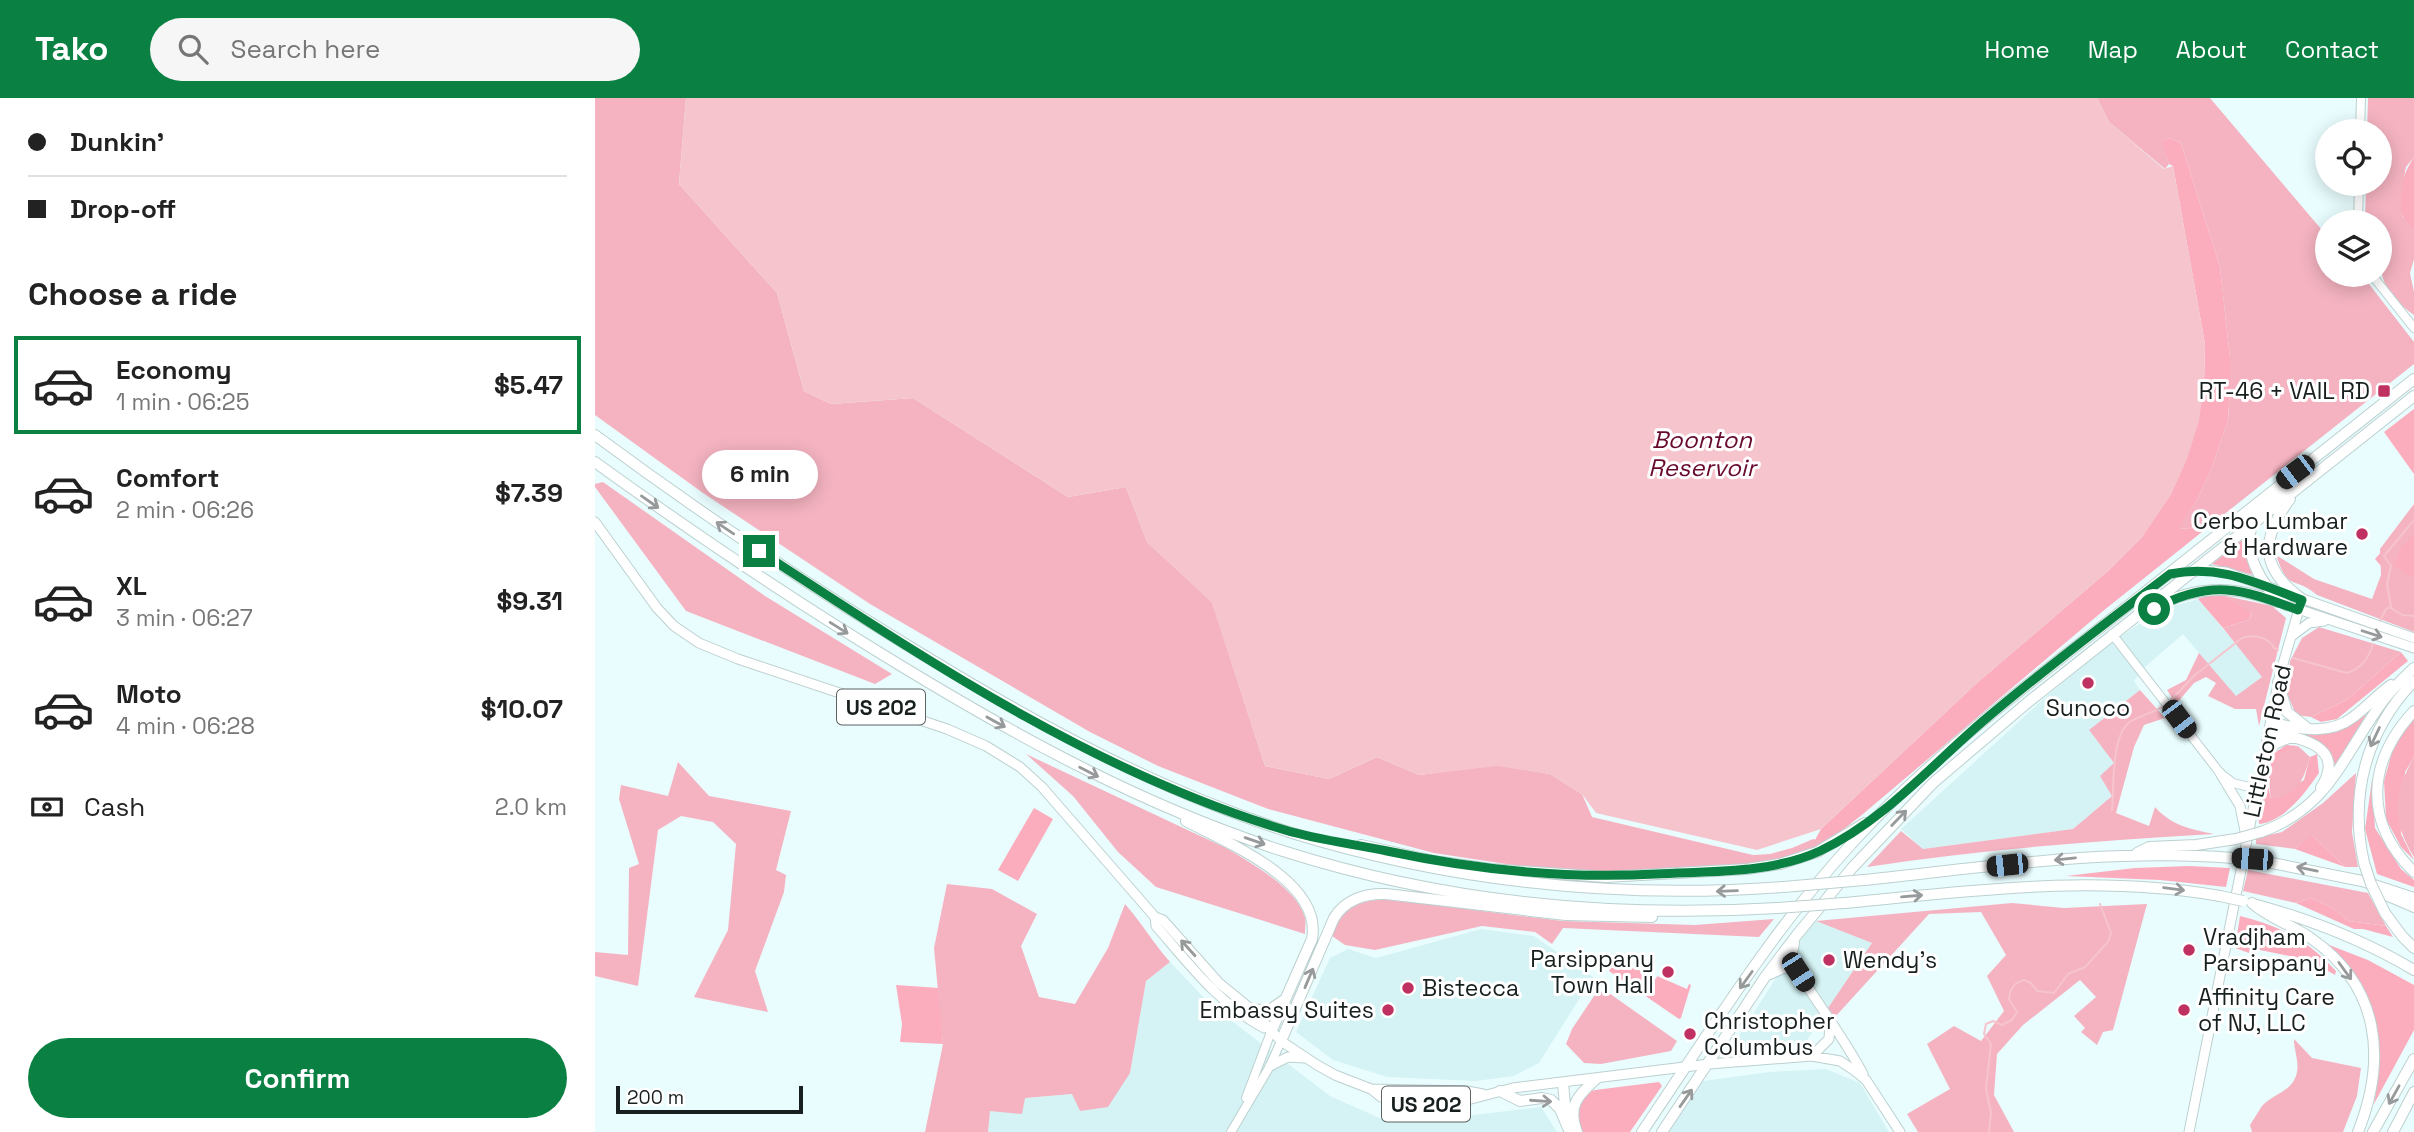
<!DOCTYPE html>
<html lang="en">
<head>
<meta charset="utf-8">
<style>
	:root { --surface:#fff; --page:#f6f6f6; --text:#222; --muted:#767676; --line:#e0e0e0; --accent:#0b8043 }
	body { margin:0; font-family:"Space Grotesk",sans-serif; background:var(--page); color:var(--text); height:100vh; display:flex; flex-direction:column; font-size:26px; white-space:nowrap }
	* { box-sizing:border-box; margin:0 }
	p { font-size:23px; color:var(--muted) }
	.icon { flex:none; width:38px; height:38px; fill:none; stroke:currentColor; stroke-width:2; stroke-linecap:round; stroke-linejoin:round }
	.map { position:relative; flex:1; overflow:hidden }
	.sheet { display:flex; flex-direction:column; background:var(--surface); width:595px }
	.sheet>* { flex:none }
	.guide { display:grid; align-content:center; height:154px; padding:0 28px; background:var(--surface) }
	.fabs { position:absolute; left:1720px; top:21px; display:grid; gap:14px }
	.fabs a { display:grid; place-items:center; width:77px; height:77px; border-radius:50%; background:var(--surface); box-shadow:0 4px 18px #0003; font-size:35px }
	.scale { position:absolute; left:21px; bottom:18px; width:187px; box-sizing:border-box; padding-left:7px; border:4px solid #181f1f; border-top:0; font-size:19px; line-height:24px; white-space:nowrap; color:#181f1f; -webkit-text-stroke:5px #fff; paint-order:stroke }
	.end { position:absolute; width:32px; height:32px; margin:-16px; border:9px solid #0b8043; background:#fff; box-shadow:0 0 0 4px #fff }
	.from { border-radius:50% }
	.bubble { position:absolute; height:49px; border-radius:24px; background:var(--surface); box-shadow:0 4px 18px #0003; font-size:23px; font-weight:600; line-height:49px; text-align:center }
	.car { position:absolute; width:21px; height:42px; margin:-21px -10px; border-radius:9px; box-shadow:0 0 5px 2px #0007; background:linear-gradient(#222 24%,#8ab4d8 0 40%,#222 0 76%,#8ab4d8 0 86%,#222 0) }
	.guide b { display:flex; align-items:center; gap:24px; height:66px; font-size:26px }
	.guide b+b { border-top:2px solid var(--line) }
	.guide i { width:18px; height:18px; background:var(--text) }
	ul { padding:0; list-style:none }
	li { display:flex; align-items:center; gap:21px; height:98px; margin:0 14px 10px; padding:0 14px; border:4px solid transparent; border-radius:0px }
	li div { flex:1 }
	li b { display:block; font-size:26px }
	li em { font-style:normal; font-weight:600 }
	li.on { border-color:var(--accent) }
	li>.icon { width:63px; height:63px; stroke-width:1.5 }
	h2 { padding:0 28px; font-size:32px; line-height:84px }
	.pay { display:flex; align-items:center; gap:18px; height:77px; padding:0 28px; font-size:26px }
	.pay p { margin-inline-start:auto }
	.button { display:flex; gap:14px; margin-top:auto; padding:14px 28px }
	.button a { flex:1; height:80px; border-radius:42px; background:var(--accent); color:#fff; font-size:28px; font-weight:600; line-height:80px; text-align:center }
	header { display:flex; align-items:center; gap:42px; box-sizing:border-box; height:98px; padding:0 35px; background:var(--accent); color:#fff }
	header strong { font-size:33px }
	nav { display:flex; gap:38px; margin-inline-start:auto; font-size:24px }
	.search { width:490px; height:63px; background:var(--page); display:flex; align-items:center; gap:18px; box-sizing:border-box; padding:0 24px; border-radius:38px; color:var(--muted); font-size:26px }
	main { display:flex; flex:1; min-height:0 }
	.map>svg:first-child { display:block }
	.built { fill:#d5f3f4 }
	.green { fill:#fbadbd }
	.forest { fill:#f5b3c1 }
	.water { fill:#f6c4cd }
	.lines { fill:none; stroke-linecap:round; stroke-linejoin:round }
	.stream { stroke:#f6c4cd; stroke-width:2 }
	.secondary-casing { stroke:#bcd0d0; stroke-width:10 }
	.primary-casing { stroke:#bcd0d0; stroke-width:11 }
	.highway-casing { stroke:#bcd0d0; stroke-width:12 }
	.secondary { stroke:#fff; stroke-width:8 }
	.primary { stroke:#fff; stroke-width:9 }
	.highway { stroke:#fff; stroke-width:10 }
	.highway-bridge-casing { stroke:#bcd0d0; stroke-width:12; stroke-linecap:butt }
	.highway-bridge { stroke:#fff; stroke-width:10 }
	.oneway { stroke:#979a9a }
	.route { stroke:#0b8043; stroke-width:9 }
	.poi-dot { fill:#be3160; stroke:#fff; stroke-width:2.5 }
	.labels { text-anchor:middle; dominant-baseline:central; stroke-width:6; stroke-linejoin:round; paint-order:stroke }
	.shield { fill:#fff; stroke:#5d6262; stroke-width:2 }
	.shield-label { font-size:21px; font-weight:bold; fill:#181f1f }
	.poi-label { font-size:23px; fill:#181f1f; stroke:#fff; text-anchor:start }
	.street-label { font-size:23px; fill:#181f1f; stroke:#fff }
	.water-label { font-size:24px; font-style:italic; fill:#68092e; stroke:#fff }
</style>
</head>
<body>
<header>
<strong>Tako</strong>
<div class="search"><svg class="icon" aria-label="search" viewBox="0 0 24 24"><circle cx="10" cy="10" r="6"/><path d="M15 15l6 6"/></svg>Search here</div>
<nav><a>Home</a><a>Map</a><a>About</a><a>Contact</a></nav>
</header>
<main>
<section class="sheet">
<div class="guide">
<b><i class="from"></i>Dunkin'</b>
<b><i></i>Drop-off</b>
</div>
<h2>Choose a ride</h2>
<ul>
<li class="on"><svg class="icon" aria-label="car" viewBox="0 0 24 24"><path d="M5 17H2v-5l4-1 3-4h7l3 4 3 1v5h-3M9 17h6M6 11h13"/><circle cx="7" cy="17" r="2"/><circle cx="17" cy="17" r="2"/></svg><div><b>Economy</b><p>1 min · 06:25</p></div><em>$5.47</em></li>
<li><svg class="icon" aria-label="car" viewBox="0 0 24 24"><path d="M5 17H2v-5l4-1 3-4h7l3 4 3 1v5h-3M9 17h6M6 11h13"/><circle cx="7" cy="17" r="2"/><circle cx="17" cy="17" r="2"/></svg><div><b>Comfort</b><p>2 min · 06:26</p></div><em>$7.39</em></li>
<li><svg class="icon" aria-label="car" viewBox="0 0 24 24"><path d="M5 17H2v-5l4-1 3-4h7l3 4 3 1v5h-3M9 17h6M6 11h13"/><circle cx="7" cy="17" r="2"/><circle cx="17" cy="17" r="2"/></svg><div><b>XL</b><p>3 min · 06:27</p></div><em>$9.31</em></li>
<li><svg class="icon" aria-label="car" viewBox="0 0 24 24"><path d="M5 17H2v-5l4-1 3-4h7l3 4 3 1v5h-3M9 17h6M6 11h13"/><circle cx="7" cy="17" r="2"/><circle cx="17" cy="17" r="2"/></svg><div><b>Moto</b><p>4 min · 06:28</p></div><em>$10.07</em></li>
</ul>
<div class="pay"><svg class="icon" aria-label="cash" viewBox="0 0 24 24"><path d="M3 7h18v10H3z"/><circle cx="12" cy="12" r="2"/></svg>Cash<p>2.0 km</p></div>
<div class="button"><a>Confirm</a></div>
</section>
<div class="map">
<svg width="1819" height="1034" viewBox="0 0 1819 1034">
	<rect width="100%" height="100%" fill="#e9fdfe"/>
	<path class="built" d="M1603,501L1668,578L1641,599L1588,536L1550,569L1539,583L1545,592L1494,632L1519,665L1517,698L1478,731L1328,751L1306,731L1453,597L1516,545L1565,512Z
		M1221,823L1277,845L1208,948L1134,954L1205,842Z
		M886,831L939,838L998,879L944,965L919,978L881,983L792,979L738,962L701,934L735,860L753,851L781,860Z
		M575,864L616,907L735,998L789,1022L829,1023L946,1009L962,1034H393L395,1013L430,1000L477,996L535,975L551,883Z
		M1231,971L1265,985L1294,1034H1073L1108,983L1175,974Z"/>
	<path class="green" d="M1575,40L1586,45L1625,169L1635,260V290L1633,323L1616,372L1602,402L1584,430L1592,431L1622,422L1508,513L1268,716L1231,745L1220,742L1226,731L1383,584L1513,473L1548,438L1609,285L1610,246L1578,68L1574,66L1566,43Z
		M1819,59V133C1816,129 1810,124 1808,119C1799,103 1809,73 1819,59Z
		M1819,311V376L1789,334Z
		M1819,417V506L1780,461Z
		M1647,442H1649L1659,477L1617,466Z
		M1610,498H1631L1657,514L1654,522L1628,530L1603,501Z
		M1806,554L1813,563L1742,621L1726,624L1716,619L1753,601Z
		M1772,615L1738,674C1722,638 1722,639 1684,632C1721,636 1741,640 1772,615Z
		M1819,621V659L1810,674L1806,736L1819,762L1806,749L1791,721L1789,683L1799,647Z
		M1691,647L1703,648L1687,655L1673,688L1676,701L1709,682L1715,659L1722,656L1724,675C1710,695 1690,723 1664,726L1663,715L1678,656Z
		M1777,682L1780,730L1806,771L1819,782V789L1782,776L1770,731Z
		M439,710L458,721L423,783L403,772Z
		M1716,736L1750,769L1700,751Z
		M1594,768L1635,770L1631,789L1565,782L1471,778L1540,770Z
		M1716,800L1736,809L1754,823L1791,828L1798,839L1768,831H1759L1701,805Z
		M1645,818C1685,828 1713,842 1741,873L1740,877L1714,862L1655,850L1654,855L1640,850Z
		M1729,845L1773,862L1819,887V932L1779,1006C1791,939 1781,892 1729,845Z
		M1036,862L1034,869L1056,876L1055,879L1061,881L1062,878L1092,891L1094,886L1096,887L1086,920L1084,921L1014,873L1016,870L1032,868Z
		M301,887L344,890L348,946L305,944L307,926Z
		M1064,984L1067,988L1035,1034H985L983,1029L982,1003L992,994L1000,992Z"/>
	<path class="forest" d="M0,0H91L84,86L182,195L209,293L236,306L318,300L473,399L531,389L552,444L617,504L670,668L734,681L782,659L824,677L902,667L955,676L987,696L997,719L1158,757L1175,756L1197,750L1218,741L1231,745L1176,765L1005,774L938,770L839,755L673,711L563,668L495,634L275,506L108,395L0,317Z
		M1502,0H1615L1732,138V177H1767L1819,244V266L1622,422L1592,431L1583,430L1602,402L1616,372L1633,323L1635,290V261L1625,169L1586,45L1575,40L1567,43L1574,66L1570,71L1514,24Z
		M1773,0H1819V59L1811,69L1806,96L1807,118L1819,133V161L1815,175L1819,194V217C1779,189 1785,168 1785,124H1770L1771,86H1785V33H1772Z
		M8,384L170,498L297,576L280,586L91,513L0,389V386Z
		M1819,406V436L1805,451L1799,468L1819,480V534L1722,497C1698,477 1694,495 1681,457L1719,481L1777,501L1786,477L1785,451Z
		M1631,498L1677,508L1691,520L1664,628L1661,611H1640L1613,598L1621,585L1611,579L1599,585L1581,606L1572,592L1591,582L1604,555L1641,598L1667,579L1628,530L1654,522L1657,515Z
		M1724,529L1806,554L1753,601L1716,619L1701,617L1692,595L1695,563L1707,540Z
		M1545,592L1570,620L1549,627L1539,649L1521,715L1554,728L1560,709C1577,728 1595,731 1619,736C1503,743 1387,751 1272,769L1306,733L1328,751L1478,731L1517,698L1505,678L1519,665L1494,632Z
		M1703,648L1715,659C1709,681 1702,699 1676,701C1673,686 1674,667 1687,655C1690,652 1698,650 1703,648Z
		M431,656L633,751C657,766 702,790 710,820C711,824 710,831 710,836L561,789L523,754L478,698Z
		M1819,659V759C1796,722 1798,696 1819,659Z
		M83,664L114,698L196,713L181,772L191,777L189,794L160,873L173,914L99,899L133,832L141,746L118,724L86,718L63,732L43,888L0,878V854L33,857L34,770L44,766L24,701L26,687L73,698Z
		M1761,675L1757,734L1763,769H1750L1717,737L1700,751L1661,746V740L1687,734L1728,705Z
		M1653,772L1773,795L1791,828L1754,823L1736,809L1716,800L1701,805L1648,793Z
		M352,786L397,791L442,816L426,848L444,899L480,906L513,850L530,806C547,825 558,845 575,864L551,883L535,975L513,1009L485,1013L477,996L430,1000L427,1016L395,1013L393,1034H330L348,946L339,850Z
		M791,801L968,823L1100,827L1179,821L1164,839L968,830L957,846L940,834L887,828L780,852L750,847L737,838C748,809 761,803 791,801Z
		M1417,805L1469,810L1552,806L1518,932L1508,934L1502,947L1486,934L1490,930L1479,918L1501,899L1485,882L1428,927L1402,956L1399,997L1419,1034H1323L1312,1016L1355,991L1332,946L1359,928L1386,943L1409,913L1392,878L1411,857L1386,814L1334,816L1240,919L1233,910L1277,845L1221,823Z
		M1011,893L1082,943L1076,953L1006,966L989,965L971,946L977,931L1001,895Z
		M1699,941L1717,960L1766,970L1762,998L1748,1034H1657L1655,1027C1659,1021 1663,1014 1667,1008C1679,995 1698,994 1702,974C1704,962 1699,953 1699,941Z"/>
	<path class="water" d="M91,0H1502L1514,24L1569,71L1578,68L1610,246L1609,285L1604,323L1592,361L1576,397L1548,438L1513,473L1383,584L1226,731L1162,752L1001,715L987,696L955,676L902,668L824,677L782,659L734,681L670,668L617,505L552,444L531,389L473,399L318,300L236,306L209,293L182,195L84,86Z"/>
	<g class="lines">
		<path class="stream" d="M1796,510L1807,517L1819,518
			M1785,523L1791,511L1796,509L1792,486L1796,468L1789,458L1819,422
			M1698,560L1752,575C1765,571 1774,560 1778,546
			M1574,604L1600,577L1647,540C1658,536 1674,539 1679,550L1683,552
			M1517,712C1519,690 1516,636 1535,624C1546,617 1559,615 1570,607
			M1394,1034L1396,1015L1391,991L1396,946L1389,936L1391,926L1398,923L1407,927L1417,922L1422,914L1414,901C1415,890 1419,885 1429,882L1436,885L1442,893L1459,895L1473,876L1490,869L1513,844L1516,835L1505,806"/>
		<defs>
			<path id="secondary" d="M1765,33L1766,0
				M1763,124L1764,86
				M1777,177L1819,230
				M1517,536L1625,675L1638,685L1662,691
				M651,1000L676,934
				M636,1034L675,968L686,943"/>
			<path id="primary" d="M0,424L62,510L79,528L104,545L143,561L352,631L391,648L425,669L447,689L560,819L568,822L624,885L656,911L686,943L722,967L740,977L776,991L786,999L807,1004L844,1007L861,1005L918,990L1114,966L1217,958L1245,963L1260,973L1271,982L1305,1034
				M1575,476L1608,472L1631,474L1819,540
				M1691,507L1819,550
				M1698,537L1714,525L1729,523
				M1625,675L1645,708L1650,733
				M560,819L561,828C594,866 624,906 669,930
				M1203,874C1225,909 1249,940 1268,976
				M1217,958L1234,941L1235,925
				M675,968L693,959L709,960
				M776,991L872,993L888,996
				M1594,1034L1685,576L1707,501"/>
			<path id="highway" d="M0,337C108,417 220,492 335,561C450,631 568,694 697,735C860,785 1030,802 1200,788
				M0,364C98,435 199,503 303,566C426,641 551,709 688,753C848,804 1015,820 1183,810
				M1695,401C1665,441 1665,471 1707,501
				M1691,507C1676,497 1667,484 1660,468C1640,420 1676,402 1709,376
				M1551,514C1563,509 1574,502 1586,498C1621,487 1650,492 1683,504
				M1683,584L1692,614L1711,629
				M1819,613C1772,664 1768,724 1819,774
				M1676,625C1703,630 1733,638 1757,620C1771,610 1782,597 1796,587
				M1674,634C1702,639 1753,647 1726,690
				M1668,659L1681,645L1696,639
				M591,723C632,745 728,783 717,841L676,934
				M1666,734C1731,711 1746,663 1783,610C1793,595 1806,582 1819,570
				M766,747L839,763L896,771L1011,779L1152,771L1185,766L1222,754L1270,725
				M1542,755L1554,749L1601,747L1641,741
				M1657,761L1767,783L1819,800
				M1769,765C1754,697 1771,633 1819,583
				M1269,782C1392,769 1515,750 1638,760
				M1784,794L1819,809
				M1249,805C1376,793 1498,776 1625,798
				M1657,805C1675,821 1698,827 1717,841C1785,889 1792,961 1763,1034
				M1662,807C1717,822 1770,843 1819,872
				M1790,815L1807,838L1819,850
				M1199,845L1196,859L1203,874
				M1175,876L1190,869L1203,874
				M656,911L673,913L689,902
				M686,943L739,820C750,802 770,795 791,796L971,817L1057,819
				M968,985L971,1019
				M905,993L925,1003L947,1000L956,1002L965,1011L973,1030
				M982,1034C972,1008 983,997 1001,981
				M1047,1034C1114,935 1178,831 1259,743C1335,660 1427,591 1515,522C1617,442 1718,361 1819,281
				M1067,1034L1170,879L1201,838L1257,770L1338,685L1432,605L1819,298
				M1778,1034L1819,961
				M1798,1034L1819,994"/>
		</defs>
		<use href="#secondary" class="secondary-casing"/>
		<use href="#primary" class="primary-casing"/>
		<use href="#highway" class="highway-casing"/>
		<use href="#secondary" class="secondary"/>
		<use href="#primary" class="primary"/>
		<use href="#highway" class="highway"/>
		<defs>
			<path id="highway-bridge" d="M1641,741L1666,734
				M1638,760L1657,761
				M1769,765L1776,786L1790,815
				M1200,788L1269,782
				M1625,798L1648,803
				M1183,810L1249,805"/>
		</defs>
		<use href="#highway-bridge" class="highway-bridge-casing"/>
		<use href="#highway-bridge" class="highway-bridge"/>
	</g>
	<defs><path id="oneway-shaft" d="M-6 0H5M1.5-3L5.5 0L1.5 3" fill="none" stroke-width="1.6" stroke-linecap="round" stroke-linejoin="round" transform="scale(1.75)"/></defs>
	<g class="oneway">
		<use href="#oneway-shaft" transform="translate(55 404) rotate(35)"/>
		<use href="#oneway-shaft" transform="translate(130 430) rotate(-146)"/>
		<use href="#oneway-shaft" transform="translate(244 530) rotate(32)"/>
		<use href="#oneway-shaft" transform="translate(1777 536) rotate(18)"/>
		<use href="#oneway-shaft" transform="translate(401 624) rotate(29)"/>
		<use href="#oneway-shaft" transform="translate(1780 639) rotate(115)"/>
		<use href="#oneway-shaft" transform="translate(494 674) rotate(27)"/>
		<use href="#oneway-shaft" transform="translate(1304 720) rotate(-46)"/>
		<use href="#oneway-shaft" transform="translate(660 743) rotate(19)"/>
		<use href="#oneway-shaft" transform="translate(1470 761) rotate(174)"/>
		<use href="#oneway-shaft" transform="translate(1712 771) rotate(-168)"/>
		<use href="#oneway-shaft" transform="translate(1579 791) rotate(7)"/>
		<use href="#oneway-shaft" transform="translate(1132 793) rotate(178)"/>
		<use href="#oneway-shaft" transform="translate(1317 798) rotate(-5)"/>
		<use href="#oneway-shaft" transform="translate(593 850) rotate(-132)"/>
		<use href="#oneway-shaft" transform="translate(1750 873) rotate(54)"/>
		<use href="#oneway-shaft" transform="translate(714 880) rotate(-67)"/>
		<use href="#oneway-shaft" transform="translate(1151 882) rotate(126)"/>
		<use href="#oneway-shaft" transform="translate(1799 997) rotate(119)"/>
		<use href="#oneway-shaft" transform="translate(1091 1000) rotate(-55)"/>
		<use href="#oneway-shaft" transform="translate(946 1003) rotate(4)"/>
	</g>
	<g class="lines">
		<path class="route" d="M164,453C330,561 500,675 690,732C723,742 759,746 792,753C881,772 970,781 1061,776C1115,773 1175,776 1225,753C1287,724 1336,668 1387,624C1448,572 1512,524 1575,476C1625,466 1661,485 1707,502L1703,512C1647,491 1616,480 1559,511"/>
	</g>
	<g class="poi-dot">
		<rect x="1782" y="286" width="14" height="14" rx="3.5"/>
		<circle cx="1767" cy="436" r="7"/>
		<circle cx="1493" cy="585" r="7"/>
		<circle cx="1594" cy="852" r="7"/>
		<circle cx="1234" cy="862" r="7"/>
		<circle cx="1073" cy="874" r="7"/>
		<circle cx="813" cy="890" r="7"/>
		<circle cx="793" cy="912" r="7"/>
		<circle cx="1589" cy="912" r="7"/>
		<circle cx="1095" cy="936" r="7"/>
	</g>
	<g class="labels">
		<g class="shield">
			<rect x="242" y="591.5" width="88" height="35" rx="5"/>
			<rect x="787" y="988.5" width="88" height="35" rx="5"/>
		</g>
		<g class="shield-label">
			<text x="286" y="609">US 202</text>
			<text x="831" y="1006">US 202</text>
		</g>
		<g class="poi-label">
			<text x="1775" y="293" text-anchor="end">RT-46 + VAIL RD</text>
			<text x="1753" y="423" text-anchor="end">Cerbo Lumbar<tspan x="1753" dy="26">&amp; Hardware</tspan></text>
			<text x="1493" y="610" text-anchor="middle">Sunoco</text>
			<text x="1608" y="839">Vradjham<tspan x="1608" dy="26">Parsippany</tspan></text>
			<text x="1059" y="861" text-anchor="end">Parsippany<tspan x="1059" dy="26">Town Hall</tspan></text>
			<text x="1248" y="862">Wendy's</text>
			<text x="827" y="890">Bistecca</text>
			<text x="1603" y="899">Affinity Care<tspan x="1603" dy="26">of NJ, LLC</tspan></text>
			<text x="779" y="912" text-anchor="end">Embassy Suites</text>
			<text x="1109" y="923">Christopher<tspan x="1109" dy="26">Columbus</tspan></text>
		</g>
		<g class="street-label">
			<text transform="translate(1672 643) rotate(-78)">Littleton Road</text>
		</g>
		<g class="water-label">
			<text x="1107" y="341">Boonton<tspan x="1107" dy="28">Reservoir</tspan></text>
		</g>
	</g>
</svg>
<div class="fabs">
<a><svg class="icon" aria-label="locate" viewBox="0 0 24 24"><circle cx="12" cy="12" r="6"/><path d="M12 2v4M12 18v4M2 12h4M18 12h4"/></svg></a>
<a><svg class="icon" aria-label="layers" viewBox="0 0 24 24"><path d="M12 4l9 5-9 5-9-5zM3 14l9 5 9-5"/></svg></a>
</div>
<div class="scale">200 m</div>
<i class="end from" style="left:1559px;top:511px"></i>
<i class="end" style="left:164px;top:453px"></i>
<div class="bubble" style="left:107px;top:352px;width:116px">6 min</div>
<i class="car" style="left:1700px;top:374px;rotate:233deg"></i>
<i class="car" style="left:1584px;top:621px;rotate:143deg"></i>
<i class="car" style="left:1657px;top:761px;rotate:274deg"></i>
<i class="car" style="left:1412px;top:767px;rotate:264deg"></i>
<i class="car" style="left:1203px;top:874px;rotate:147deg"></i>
</div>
</main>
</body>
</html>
